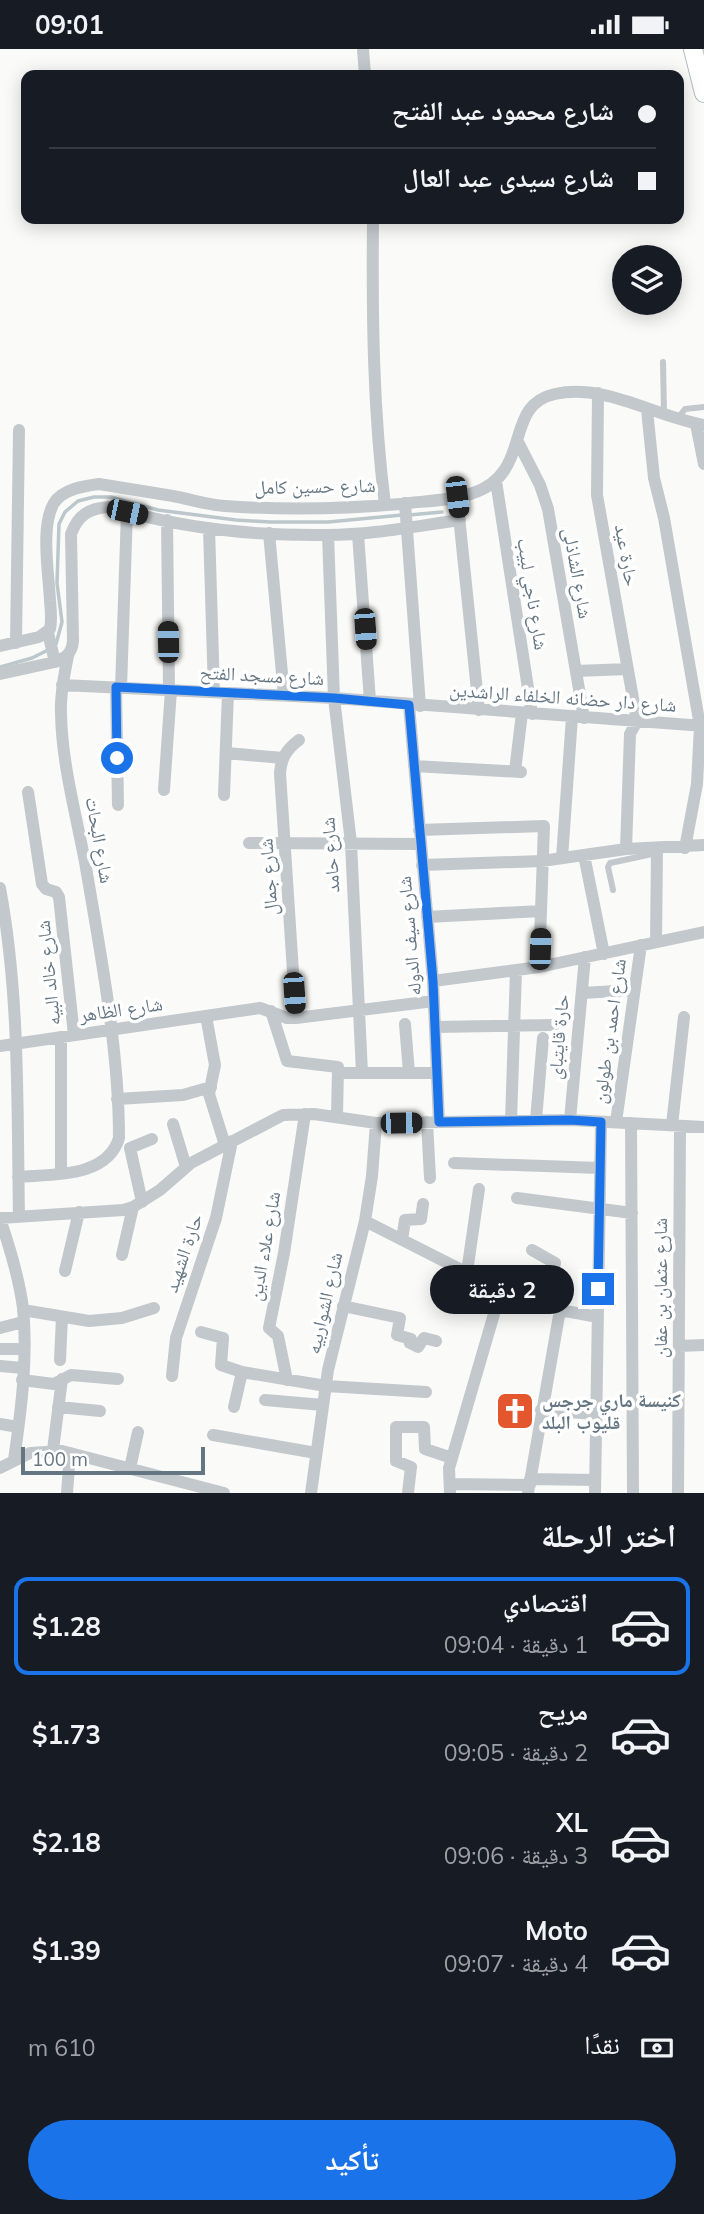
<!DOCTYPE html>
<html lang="ar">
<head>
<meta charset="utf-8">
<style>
	:root { --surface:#171b24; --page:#20242c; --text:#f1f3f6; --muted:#9ea1a6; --line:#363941; --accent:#1a73e8 }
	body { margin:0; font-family:Mulish,"Noto Naskh Arabic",sans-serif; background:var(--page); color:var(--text); direction:rtl; height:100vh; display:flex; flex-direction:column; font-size:26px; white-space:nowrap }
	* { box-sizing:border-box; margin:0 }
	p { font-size:23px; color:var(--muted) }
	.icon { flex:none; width:38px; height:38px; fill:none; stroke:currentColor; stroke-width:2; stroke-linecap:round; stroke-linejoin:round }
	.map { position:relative; height:1444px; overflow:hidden; direction:ltr }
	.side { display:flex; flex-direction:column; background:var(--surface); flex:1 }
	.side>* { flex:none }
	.hud { position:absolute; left:21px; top:21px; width:663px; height:154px; border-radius:14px; box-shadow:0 4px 18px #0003; direction:rtl; display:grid; align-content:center; height:154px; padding:0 28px; background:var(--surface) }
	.controls { position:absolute; left:612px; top:196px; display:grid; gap:14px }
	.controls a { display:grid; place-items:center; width:70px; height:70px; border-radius:50%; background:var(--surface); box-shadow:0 4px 18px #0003; font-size:35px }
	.scale { position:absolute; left:21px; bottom:18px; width:184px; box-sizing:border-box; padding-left:7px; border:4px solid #657683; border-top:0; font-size:19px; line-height:24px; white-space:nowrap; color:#657683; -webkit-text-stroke:5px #fff; paint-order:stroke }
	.end { position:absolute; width:32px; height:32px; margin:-16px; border:9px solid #1a73e8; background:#fff; box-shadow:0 0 0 4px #fff }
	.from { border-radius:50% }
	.bubble { position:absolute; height:49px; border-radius:24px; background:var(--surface); box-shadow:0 4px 18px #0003; font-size:23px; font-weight:700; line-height:49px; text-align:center; direction:rtl }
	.car { position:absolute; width:21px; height:42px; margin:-21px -10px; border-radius:9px; box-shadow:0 0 5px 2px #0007; background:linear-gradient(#222 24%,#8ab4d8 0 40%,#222 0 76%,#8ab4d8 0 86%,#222 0) }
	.hud b { display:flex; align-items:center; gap:24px; height:66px; font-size:26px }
	.hud b+b { border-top:2px solid var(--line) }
	.hud i { width:18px; height:18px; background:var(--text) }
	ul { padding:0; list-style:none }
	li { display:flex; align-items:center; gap:21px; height:98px; margin:0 14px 10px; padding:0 14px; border:4px solid transparent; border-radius:14px }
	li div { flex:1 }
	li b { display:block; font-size:26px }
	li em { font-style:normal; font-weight:700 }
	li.active { border-color:var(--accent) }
	li>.icon { width:63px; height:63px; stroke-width:1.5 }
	h2 { padding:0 28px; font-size:32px; line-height:84px }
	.pay { display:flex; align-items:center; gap:18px; height:77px; padding:0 28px; font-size:26px }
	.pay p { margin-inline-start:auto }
	.primary-button { display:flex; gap:14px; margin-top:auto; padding:14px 28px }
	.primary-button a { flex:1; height:80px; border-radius:42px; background:var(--accent); color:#fff; font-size:28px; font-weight:700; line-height:80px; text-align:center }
	.status { display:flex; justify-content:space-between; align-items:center; height:49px; padding:0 35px; background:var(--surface); direction:ltr }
	.status svg { height:19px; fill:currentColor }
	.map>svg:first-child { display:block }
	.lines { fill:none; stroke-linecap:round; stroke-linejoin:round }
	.stream { stroke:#bbc7cb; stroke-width:3.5 }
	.secondary-casing { stroke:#b3babf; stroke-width:20 }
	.service { stroke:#c3c8cc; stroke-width:6 }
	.minor { stroke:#c3c8cc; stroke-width:12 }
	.secondary { stroke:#fff; stroke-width:18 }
	.route { stroke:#1a73e8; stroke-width:9 }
	.labels { text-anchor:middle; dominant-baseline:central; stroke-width:7; stroke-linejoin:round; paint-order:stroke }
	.street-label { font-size:19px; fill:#657683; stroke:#fff }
	.poi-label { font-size:19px; font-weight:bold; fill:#657683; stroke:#fff; text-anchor:start }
</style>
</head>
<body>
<div class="status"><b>09:01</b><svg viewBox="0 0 49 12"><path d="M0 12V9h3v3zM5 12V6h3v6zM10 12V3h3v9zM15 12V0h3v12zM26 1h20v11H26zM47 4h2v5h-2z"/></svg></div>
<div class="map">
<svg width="704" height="1444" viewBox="0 0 704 1444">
	<rect width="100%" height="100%" fill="#fafaf8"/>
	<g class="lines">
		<path class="stream" d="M409,466L442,463
			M56,595L62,573L57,534L59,475L65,463L78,452L94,448H111L158,461L236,471L270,473H328L402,466
			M0,618L32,609L50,600"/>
		<defs>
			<path id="secondary" d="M693,0L704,44"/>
		</defs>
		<use href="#secondary" class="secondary-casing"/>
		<path class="service" d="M663,313L664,364
			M677,370L685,360L704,358
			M613,841L608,818L610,814L657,804"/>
		<path class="minor" d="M363,0L365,26
			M373,170C372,265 373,361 385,456
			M598,344L597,446L637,672L630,685L626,800
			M647,361L654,429L664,469L700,677L697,735L685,799
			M696,375L704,415
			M517,391L540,436L548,460L584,669
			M496,432L532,665
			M457,448L479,661
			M405,454L420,657
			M167,471L169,641
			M209,479L214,643
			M269,484L284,646
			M358,485L370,652
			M328,486L334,649L351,794L362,1024
			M48,584L55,613
			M16,594L19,381
			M0,597L39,588L50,580C52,571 51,562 50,552C49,526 40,477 54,454C63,440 84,437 99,435C124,439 148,443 173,447C190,450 207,456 225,457C282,461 342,460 400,455C423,452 451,452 473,444C534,424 502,356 555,345C606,334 655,368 704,376
			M576,622L628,620
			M0,625L55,613C66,609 72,604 73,592L71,485C78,466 89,459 110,458C179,479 256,487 327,486C372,486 416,477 460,471
			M62,636L334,649L704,677
			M116,638L118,756
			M121,639L127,463
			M409,656L433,932L439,1073
			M226,704L283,709
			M414,717L521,723
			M515,722L522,664
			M164,741L171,641
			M28,743L42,835L46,840L56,843L59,848L74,986
			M224,746L228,644
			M419,781L544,777L539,918
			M249,794L420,795
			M584,806L604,905
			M562,809L572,668
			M422,816L542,812L626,800L704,796
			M0,839C20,947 17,1058 19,1168
			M427,868L541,862
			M656,893L657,799
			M433,932L539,918L704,883
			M582,944L634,941
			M271,962L287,1012L338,1018L337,1068
			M206,967L215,1016L209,1045L225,1096
			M296,969L280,724C281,709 287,700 299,691
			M405,975L409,1024
			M435,978L554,976
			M0,997L260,959L287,969H296L434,952
			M339,1024H437
			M117,1050L183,1046L211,1038
			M536,1071L543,989
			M570,1071L585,908
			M511,1072L516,921
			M427,1073L430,1129
			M616,1073L641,896
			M631,1074L633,1444
			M173,1075L186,1118
			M672,1076L684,968
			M454,1114L600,1119
			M61,1124V988
			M18,1128C53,1125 107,1129 119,1089C119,1000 100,901 85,813C76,765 62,715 61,665C60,646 64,626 68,607
			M517,1149L632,1164
			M142,1153L130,1099L152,1090
			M0,1169L123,1161L133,1158L160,1141L191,1114L283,1066L314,1065L376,1074L570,1071L704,1078
			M0,1170C10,1199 19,1229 23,1259C28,1309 21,1362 14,1411
			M365,1172L501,1241L560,1261L598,1268
			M402,1191L405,1171L421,1170L423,1155
			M532,1201L555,1214L547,1257
			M122,1206L133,1158
			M65,1222L79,1163
			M467,1223L479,1140
			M343,1257L400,1269L397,1286L411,1290L410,1294L418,1298L424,1289L436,1292
			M23,1261L89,1272L122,1269L154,1259
			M0,1279L23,1273
			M201,1283L223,1289L221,1316L242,1323L326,1337L426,1343
			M679,1297L704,1296
			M0,1300H23
			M60,1311L62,1268
			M0,1317L23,1319
			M172,1327L176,1289L216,1169L232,1092
			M22,1331L54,1335L71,1326L118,1330
			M287,1331L278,1287L269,1279L284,1204L305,1065
			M265,1351L323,1356
			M58,1358L100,1362
			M234,1358L242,1323
			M541,1361L596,1365
			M0,1375L18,1378
			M213,1386L316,1404
			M53,1401L62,1330
			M0,1419L30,1404L62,1402L224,1444
			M130,1419L138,1383
			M530,1430L595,1431
			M450,1435L530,1436
			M67,1444L70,1404
			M311,1444L328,1321L365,1172L372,1127L376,1074
			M408,1444L411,1418L396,1412V1378H424L425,1400L452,1409
			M450,1444L449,1419L452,1409L501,1241
			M528,1444L560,1261
			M595,1444L601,1073
			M678,1444L680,1077"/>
		<use href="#secondary" class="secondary"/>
	</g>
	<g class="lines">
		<path class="route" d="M117,709L116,638L334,649L409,656L433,932L439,1073L570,1071L601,1073L598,1240"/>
	</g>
	<defs>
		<symbol id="church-square" viewBox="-11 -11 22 22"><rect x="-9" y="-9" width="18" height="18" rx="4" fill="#e4572e" stroke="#fff"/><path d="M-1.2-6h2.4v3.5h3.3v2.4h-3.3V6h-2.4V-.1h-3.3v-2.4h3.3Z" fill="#fff"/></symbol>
	</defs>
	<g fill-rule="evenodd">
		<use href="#church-square" x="493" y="1340" width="44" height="44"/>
	</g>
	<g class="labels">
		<g class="street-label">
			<text transform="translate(315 437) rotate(-1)">شارع حسين كامل</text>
			<text transform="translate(627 506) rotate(80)">حارة عيد</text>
			<text transform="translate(578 524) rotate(80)">شارع الشاذلى</text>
			<text transform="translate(533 545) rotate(81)">شارع ناجي لبيب</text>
			<text transform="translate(262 626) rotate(3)">شارع مسجد الفتح</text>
			<text transform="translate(563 648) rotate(4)">شارع دار حضانه الخلفاء الراشدين</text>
			<text transform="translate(100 791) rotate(80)">شارع البحات</text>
			<text transform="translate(330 806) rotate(-94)">شارع حامد</text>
			<text transform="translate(268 828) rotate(-94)">شارع جمال</text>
			<text transform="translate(409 887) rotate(-95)">شارع سيف الدوله</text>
			<text transform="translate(48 924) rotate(-96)">شارع خالد البيه</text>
			<text transform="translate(121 960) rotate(-8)">شارع الظاهر</text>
			<text transform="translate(609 982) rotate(-82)">شارع احمد بن طولون</text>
			<text transform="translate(558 988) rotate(-85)">حارة قايتباى</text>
			<text transform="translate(264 1197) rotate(-80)">شارع علاء الدين</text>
			<text transform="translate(183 1204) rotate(-71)">حارة الشهيد</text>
			<text transform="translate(660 1239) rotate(-90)">شارع عثمان بن عفان</text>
			<text transform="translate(324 1254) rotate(-77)">شارع الشواربيه</text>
		</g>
		<g class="poi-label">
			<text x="542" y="1351">كنيسة ماري جرجس<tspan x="542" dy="22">قليوب البلد</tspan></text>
		</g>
	</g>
</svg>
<div class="controls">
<a><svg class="icon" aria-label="layers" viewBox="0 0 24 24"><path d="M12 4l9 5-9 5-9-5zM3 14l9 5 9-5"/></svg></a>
</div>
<div class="scale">100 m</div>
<i class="end from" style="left:117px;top:709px"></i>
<i class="end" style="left:598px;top:1240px"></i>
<div class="bubble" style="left:430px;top:1216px;width:144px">2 دقيقة</div>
<i class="car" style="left:457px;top:448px;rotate:173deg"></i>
<i class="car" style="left:127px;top:463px;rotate:102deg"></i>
<i class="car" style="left:365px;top:580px;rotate:176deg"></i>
<i class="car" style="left:168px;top:593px;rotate:359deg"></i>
<i class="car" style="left:540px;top:900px;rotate:2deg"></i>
<i class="car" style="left:294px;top:944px;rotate:176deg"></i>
<i class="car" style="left:401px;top:1074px;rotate:89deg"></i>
<div class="hud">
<b><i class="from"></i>شارع محمود عبد الفتح</b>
<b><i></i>شارع سيدى عبد العال</b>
</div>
</div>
<section class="side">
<h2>اختر الرحلة</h2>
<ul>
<li class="active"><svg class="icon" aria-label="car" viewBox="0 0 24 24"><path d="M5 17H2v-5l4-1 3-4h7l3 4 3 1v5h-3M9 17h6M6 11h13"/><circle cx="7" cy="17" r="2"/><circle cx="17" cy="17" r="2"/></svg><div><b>اقتصادي</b><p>1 دقيقة · 09:04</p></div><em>$1.28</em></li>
<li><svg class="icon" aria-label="car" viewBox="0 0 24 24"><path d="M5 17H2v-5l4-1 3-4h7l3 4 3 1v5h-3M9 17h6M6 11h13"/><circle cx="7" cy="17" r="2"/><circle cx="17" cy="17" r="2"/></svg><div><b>مريح</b><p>2 دقيقة · 09:05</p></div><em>$1.73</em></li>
<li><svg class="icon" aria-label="car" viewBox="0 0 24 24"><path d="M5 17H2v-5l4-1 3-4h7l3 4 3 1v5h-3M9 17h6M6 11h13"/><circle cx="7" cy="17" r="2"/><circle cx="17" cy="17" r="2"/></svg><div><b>XL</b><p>3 دقيقة · 09:06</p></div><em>$2.18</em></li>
<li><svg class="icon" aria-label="car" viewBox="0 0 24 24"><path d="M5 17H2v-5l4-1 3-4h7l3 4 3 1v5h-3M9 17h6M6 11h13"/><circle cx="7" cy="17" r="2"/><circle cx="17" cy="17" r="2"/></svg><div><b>Moto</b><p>4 دقيقة · 09:07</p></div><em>$1.39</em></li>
</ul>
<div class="pay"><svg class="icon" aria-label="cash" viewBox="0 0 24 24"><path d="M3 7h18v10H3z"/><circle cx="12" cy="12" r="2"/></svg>نقدًا<p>610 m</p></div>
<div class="primary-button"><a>تأكيد</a></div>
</section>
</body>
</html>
